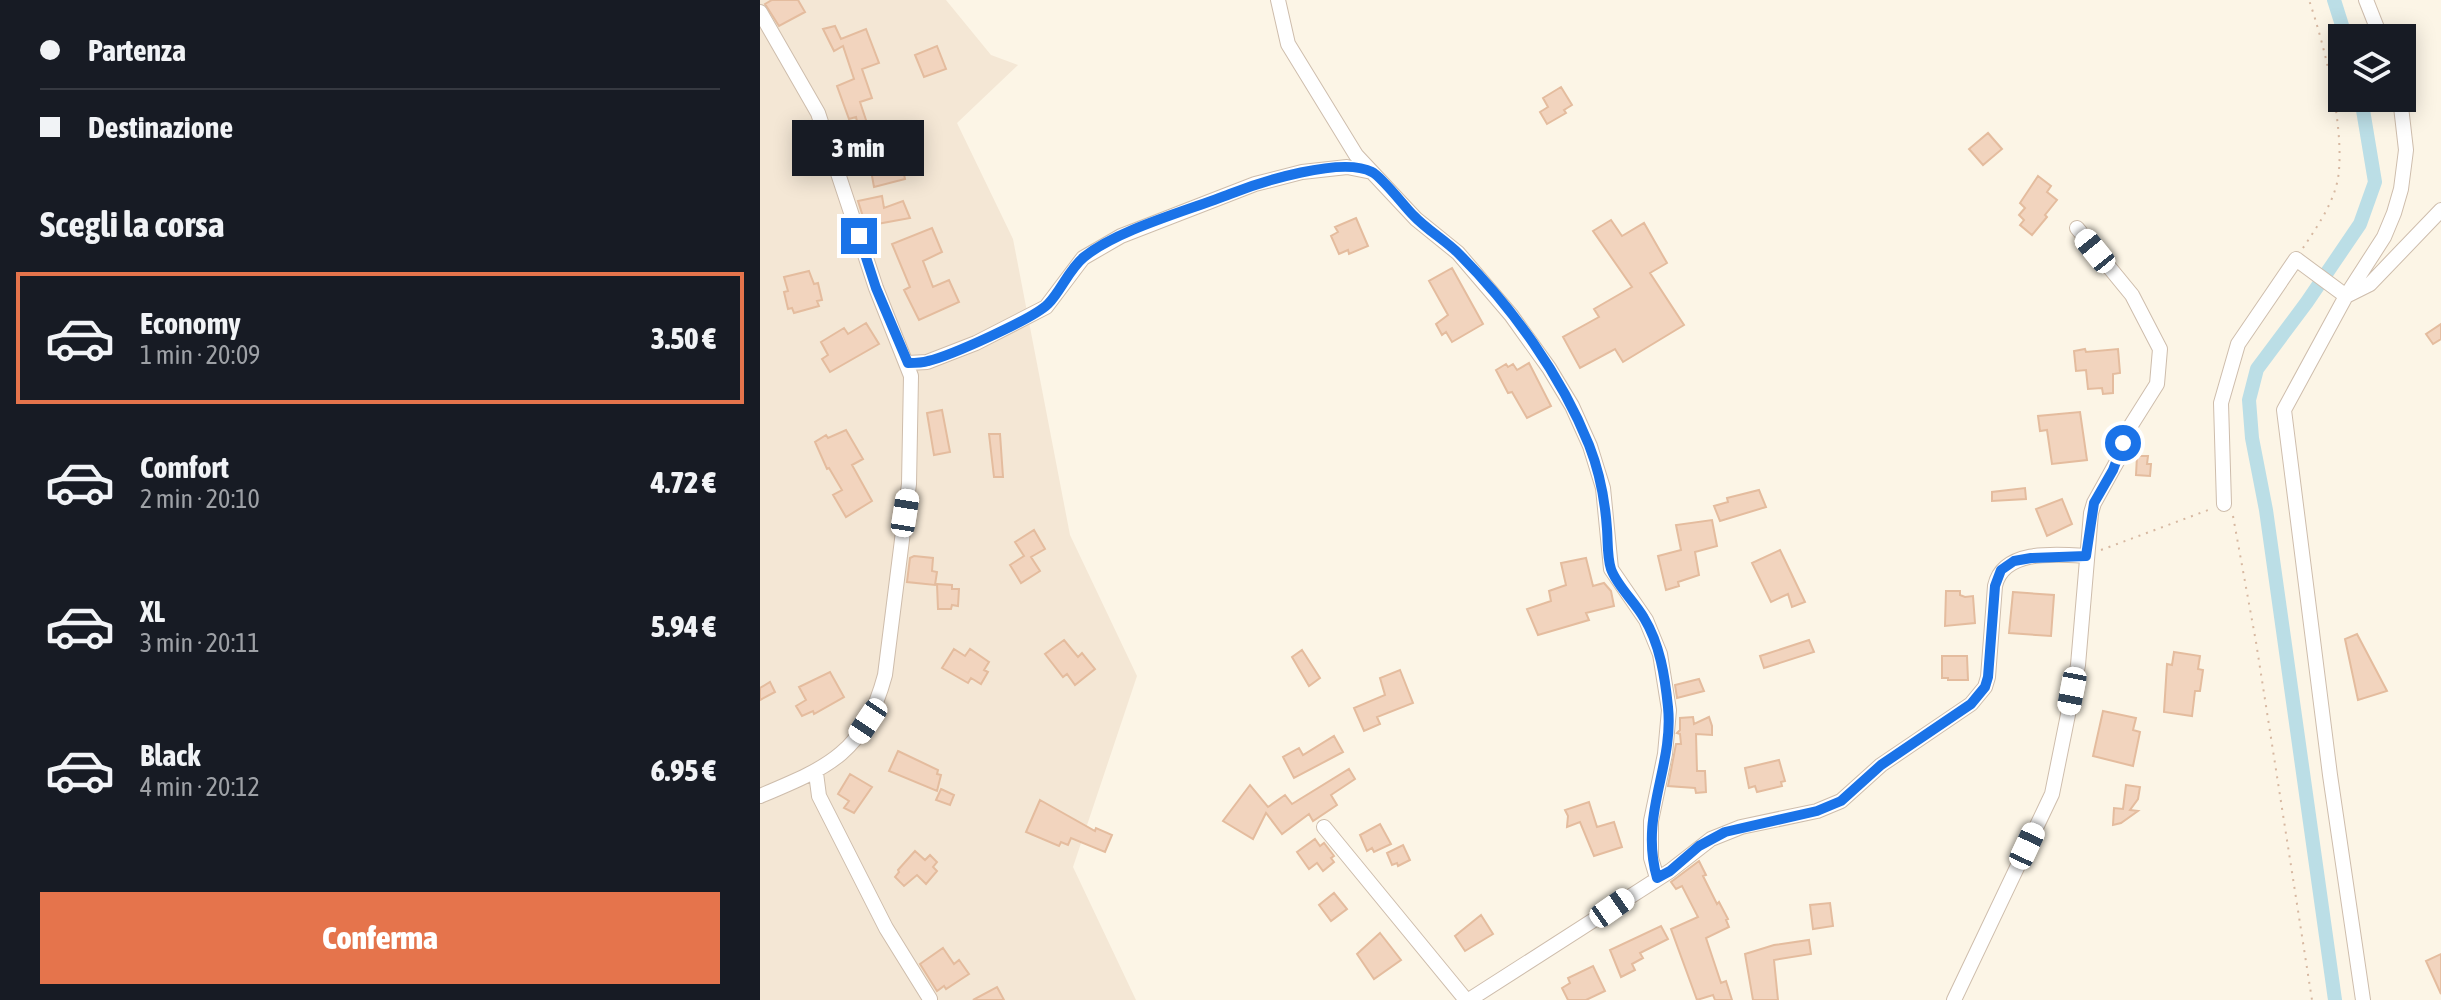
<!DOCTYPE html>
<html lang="it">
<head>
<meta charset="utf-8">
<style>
	:root { --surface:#171b24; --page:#242831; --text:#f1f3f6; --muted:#9ea1a6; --line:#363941; --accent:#e5744c }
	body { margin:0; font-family:"Asap Condensed",sans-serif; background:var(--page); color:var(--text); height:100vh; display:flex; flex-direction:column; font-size:30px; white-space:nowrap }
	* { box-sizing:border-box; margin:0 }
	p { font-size:26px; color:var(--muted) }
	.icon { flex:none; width:44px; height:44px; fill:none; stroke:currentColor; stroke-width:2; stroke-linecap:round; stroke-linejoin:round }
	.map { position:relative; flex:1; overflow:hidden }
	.sheet { display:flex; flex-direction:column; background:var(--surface); width:760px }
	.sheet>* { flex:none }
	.guide { display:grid; align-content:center; height:176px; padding:0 40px; background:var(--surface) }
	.tools { position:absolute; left:1568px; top:24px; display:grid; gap:16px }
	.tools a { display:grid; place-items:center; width:88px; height:88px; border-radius:0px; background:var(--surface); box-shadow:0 4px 20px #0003; font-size:40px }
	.end { position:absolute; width:36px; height:36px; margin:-18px; border:10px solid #1a73e8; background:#fff; box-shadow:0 0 0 4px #fff }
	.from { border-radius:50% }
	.bubble { position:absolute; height:56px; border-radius:0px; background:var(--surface); box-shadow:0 4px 20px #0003; font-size:26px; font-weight:800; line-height:56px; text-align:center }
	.car { position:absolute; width:24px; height:48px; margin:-24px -12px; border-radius:10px; box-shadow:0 0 6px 2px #0007; background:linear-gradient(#fff 24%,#345 0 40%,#fff 0 76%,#345 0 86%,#fff 0) }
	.guide b { display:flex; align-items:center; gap:28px; height:76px; font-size:30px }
	.guide b+b { border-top:2px solid var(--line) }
	.guide i { width:20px; height:20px; background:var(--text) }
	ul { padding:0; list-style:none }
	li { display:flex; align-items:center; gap:24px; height:132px; margin:0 16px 12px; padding:0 24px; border:4px solid transparent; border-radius:0px }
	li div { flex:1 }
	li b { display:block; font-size:30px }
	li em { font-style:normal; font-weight:800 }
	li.selected { border-color:var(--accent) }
	li>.icon { width:72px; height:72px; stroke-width:1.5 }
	h2 { padding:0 40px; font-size:36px; line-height:96px }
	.action { display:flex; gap:16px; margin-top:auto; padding:16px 40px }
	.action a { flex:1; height:92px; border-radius:0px; background:var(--accent); color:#fff; font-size:32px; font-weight:800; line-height:92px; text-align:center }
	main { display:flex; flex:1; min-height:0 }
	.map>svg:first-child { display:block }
	.residential { fill:#f4e7d5 }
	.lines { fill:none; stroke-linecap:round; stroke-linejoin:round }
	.canal { stroke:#bbdee6; stroke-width:14 }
	.building { fill:#f2d4be; stroke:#e4bc9e; stroke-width:2 }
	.minor-casing { stroke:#cebdac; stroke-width:16 }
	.path { stroke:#d7b8a1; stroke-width:2; stroke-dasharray:2 6; stroke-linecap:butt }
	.minor { stroke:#fff; stroke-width:14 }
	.route { stroke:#1a73e8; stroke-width:10 }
</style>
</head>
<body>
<main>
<section class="sheet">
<div class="guide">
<b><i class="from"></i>Partenza</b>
<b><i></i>Destinazione</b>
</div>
<h2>Scegli la corsa</h2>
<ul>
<li class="selected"><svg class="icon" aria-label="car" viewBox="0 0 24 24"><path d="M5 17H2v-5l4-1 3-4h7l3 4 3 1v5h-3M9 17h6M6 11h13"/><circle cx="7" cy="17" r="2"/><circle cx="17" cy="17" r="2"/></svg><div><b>Economy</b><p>1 min · 20:09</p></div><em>3.50 €</em></li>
<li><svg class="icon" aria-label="car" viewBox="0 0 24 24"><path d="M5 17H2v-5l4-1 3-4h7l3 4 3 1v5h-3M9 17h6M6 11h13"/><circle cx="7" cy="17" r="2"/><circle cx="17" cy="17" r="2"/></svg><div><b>Comfort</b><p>2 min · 20:10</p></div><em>4.72 €</em></li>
<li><svg class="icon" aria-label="car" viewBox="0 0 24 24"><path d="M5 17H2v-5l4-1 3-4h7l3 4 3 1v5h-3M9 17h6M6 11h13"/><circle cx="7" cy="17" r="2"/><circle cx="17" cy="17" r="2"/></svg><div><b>XL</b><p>3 min · 20:11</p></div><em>5.94 €</em></li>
<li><svg class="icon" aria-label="car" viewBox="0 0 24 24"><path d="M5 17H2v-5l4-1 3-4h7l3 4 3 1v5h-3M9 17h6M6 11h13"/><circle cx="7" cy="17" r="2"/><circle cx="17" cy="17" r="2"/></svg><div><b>Black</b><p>4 min · 20:12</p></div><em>6.95 €</em></li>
</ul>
<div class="action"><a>Conferma</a></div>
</section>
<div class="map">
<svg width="1681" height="1000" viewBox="0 0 1681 1000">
	<rect width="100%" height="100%" fill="#fcf5e6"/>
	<path class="residential" d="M0,0H186L231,55L258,65L197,123L253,239L310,535L377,676L313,867L376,1000H0Z"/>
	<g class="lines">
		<path class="canal" d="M1574,0L1586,38
			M1575,1000L1506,510L1492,438L1489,400L1497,369L1547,302L1600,224L1615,182L1601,98"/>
	</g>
	<path class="building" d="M12,0H38L45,12L19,26L5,4Z
		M75,26L81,39L106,29L119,63L102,69L112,98L100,102L110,132L130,126L136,156L140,155L145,179L114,187L108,154L105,155L96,117L89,119L77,86L94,79L83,46L74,51L63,29Z
		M177,46L186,69L164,77L155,55Z
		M801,87L812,105L804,110L806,113L787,124L780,112L788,107L783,98Z
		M1228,133L1242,149L1223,165L1209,149Z
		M1278,176L1291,186L1287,192L1297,200L1285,215L1287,217L1272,235L1260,225L1264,220L1259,215L1265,208L1260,203Z
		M122,196L124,208L143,201L150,218L106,226L98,201Z
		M596,218L608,246L589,254L588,250L579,254L571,236L578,232L575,227Z
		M851,220L862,236L884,223L907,263L890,273L924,325L863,362L855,349L820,368L803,337L839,317L834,309L872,287L833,231Z
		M172,228L182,252L163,261L173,287L189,280L199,302L159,320L144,290L150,287L132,244Z
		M692,268L723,324L692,342L686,332L682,335L676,324L688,315L669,281Z
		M49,271L54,284L58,283L62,300L57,301L59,306L34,313L32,308L28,309L24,292L28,291L24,277Z
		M106,323L119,344L70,372L62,359L68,355L61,342L84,328L88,334Z
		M1681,324V339L1673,344L1666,334Z
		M1325,349L1326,352L1358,349L1360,373L1353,374V393L1343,394L1342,388L1328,389L1326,370L1316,371L1314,351Z
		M769,363L791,406L767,418L752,392L748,393L736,370L746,364L748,367L753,364L757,370Z
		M182,410L190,452L174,455L167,413Z
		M1320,412L1327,460L1292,464L1287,430L1280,431L1278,416Z
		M86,430L103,459L92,465L112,501L86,517L73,495L82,490L69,468L67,469L55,442L66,435L68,438Z
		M229,434H240L243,477H234Z
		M1377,456H1388L1387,464H1391L1390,476L1376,475Z
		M1265,488L1266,499L1232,501V492Z
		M999,490L1006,507L960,521L954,506L968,502L967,498Z
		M1302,499L1312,524L1287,536L1276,509Z
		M952,520L957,546L935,552L939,575L918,582L919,586L906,590L898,556L921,550L916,525Z
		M274,530L285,549L271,557L280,571L261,583L250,565L264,556L255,542Z
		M1020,550L1045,602L1032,607L1028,594L1011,602L992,563Z
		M154,556L173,558L172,571L177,572L175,585L147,582L150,558Z
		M826,558L833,586L844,583L851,591L854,606L826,613L829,620L778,635L767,609L791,601L789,591L806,585L801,563Z
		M177,584L192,585V589H199L198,606L192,605L191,609H178Z
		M1186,591H1200V595L1205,597L1213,596L1215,623L1185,626Z
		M1253,592L1294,595L1291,636L1249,633Z
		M1597,634L1627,691L1598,700L1585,639Z
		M304,640L318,657L322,653L335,669L315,685L307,674L303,677L285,654Z
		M1049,640L1054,652L1004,668L1000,656Z
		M194,649L205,656L210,649L229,662L224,670L228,672L221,684L211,678L208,683L182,668Z
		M542,650L560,678L549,686L532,657Z
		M1414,652L1440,656L1438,669L1443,670L1440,691H1435L1432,716L1404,712L1407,664L1412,665Z
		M1182,656H1207L1208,680H1188V678H1182Z
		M640,670L653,703L617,717L620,724L604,731L594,708L625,695L620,678Z
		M70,672L84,697L54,714L53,711L42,716L36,706L46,700L39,687Z
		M939,679L944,691L917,698L915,685Z
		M10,682L15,692L0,700V688Z
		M1343,711L1376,718L1373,730L1380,732L1373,766L1333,756Z
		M933,717L934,724L949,717L952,726V735L936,734L937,771H945L946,792L936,793L935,788L908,786L916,744H921L920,734L917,733L920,730V718Z
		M574,736L583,752L534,778L523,757L539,748L543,755Z
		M138,751L178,770L177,774L181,775L177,791L129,771Z
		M1019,760L1025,781L1021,782L1022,786L997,792L995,786L989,788L985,768Z
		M589,769L595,779L571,795L577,805L553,821L549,814L522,834L506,813L493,839L463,821L490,785L508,807L525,795L532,804Z
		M90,774L112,787L94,813L84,808L89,801L78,794Z
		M1366,785L1380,787L1378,799L1370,810L1378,811L1361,823L1353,825L1354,808L1363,809Z
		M181,789L194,795L190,805L176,800Z
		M280,800L335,831L336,828L352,835L345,852L311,838L308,845L301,842L299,846L266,832Z
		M829,802L837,827L854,822L862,847L834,856L820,822L807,827L808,816L805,810Z
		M620,824L631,844L614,852L612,848L607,851L600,835Z
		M555,839L560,846L564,843L574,856L571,858L574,862L563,871L557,863L549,869L537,852Z
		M643,845L650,860L638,866L637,863L632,865L627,853Z
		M155,851L165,860L170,855L177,862L173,867L177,871L166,884L157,875L144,886L135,877L139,872L138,870Z
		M939,861L946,875L943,876L957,904L959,902L968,919L966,920L969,927L946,938L961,983L966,981L972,1000H955L953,995L937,1000L911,929L938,917L922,886L916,889L911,882Z
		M574,893L587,909L571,921L559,905Z
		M1070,903L1073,926L1053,929L1050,905Z
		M721,915L733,934L705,951L695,936Z
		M901,926L908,939L880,953L883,958L872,964L875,970L861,977L850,950Z
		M620,933L641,960L614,979L597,954Z
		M1049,940L1051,954L1014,960L1018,1000H993L985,954L1014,945Z
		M183,948L194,964L199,960L209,974L186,989L184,986L177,991L160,964Z
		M1681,954V994L1666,961Z
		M833,966L845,991L826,1000H808L802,988L810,983L808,978Z
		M237,987L244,1000H213Z"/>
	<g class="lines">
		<defs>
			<path id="minor" d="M518,0L528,44L596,155L656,219L698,253L751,315L789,368L812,406L830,446L843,488L851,569L886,620L900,654L909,710L905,754L891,821V858L897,878
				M1606,0L1621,38
				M0,12L58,113L116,288L151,376L149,484L125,675C104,753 69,767 0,796
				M148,363L167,362L216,343L286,307L323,258L361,236L495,184L542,172L587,167L612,172
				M1464,504L1461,403L1478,344L1536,259L1586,296L1610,284L1681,210
				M56,773L59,796L126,928L170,999
				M564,827L706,1000
				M709,1000L910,871L951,839L981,827L1057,811L1081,801L1121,765L1211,704L1225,687L1228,677L1235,586C1243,549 1296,554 1326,556
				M1194,1000L1292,794L1318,665L1331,513L1334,503L1359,458L1368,430L1397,384L1400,349L1372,295L1317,228
				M1603,1000L1570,775L1524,410L1586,296L1624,237L1634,213L1641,189L1646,150L1640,98"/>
		</defs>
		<use href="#minor" class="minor-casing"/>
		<path class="path" d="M1543,248C1558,225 1577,199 1579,170C1583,121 1565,47 1549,0
			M1473,516L1496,642L1552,1000
			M1341,550L1451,509"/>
		<use href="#minor" class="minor"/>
	</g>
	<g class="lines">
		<path class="route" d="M99,236L116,288L148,363C155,363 162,363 168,361C190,356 273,319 288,304C301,291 309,269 324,257C359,229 427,211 470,194C500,182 582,156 612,172C622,177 644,206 653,215C667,230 685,240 699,254C752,307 801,375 829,445C840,473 845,499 847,529C848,541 847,557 851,569C857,586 875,602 884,618C900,644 905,677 908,707C914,767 879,814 897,878L910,871L939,846L965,832L1057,811L1081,801L1121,765L1211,704L1225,687L1228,677L1235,586L1241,570L1254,561L1271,558L1326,556L1334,503L1353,470L1363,443"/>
	</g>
</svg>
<div class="tools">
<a><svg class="icon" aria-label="layers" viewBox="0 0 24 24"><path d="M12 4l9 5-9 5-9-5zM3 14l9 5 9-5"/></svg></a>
</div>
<i class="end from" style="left:1363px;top:443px"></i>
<i class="end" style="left:99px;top:236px"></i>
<div class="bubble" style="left:32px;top:120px;width:132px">3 min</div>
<i class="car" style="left:1335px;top:251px;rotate:321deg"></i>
<i class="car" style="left:145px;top:513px;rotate:9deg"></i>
<i class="car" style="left:1312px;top:691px;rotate:191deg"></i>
<i class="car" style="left:108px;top:721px;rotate:214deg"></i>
<i class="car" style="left:1267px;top:846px;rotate:25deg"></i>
<i class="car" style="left:852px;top:908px;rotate:55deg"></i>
</div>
</main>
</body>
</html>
